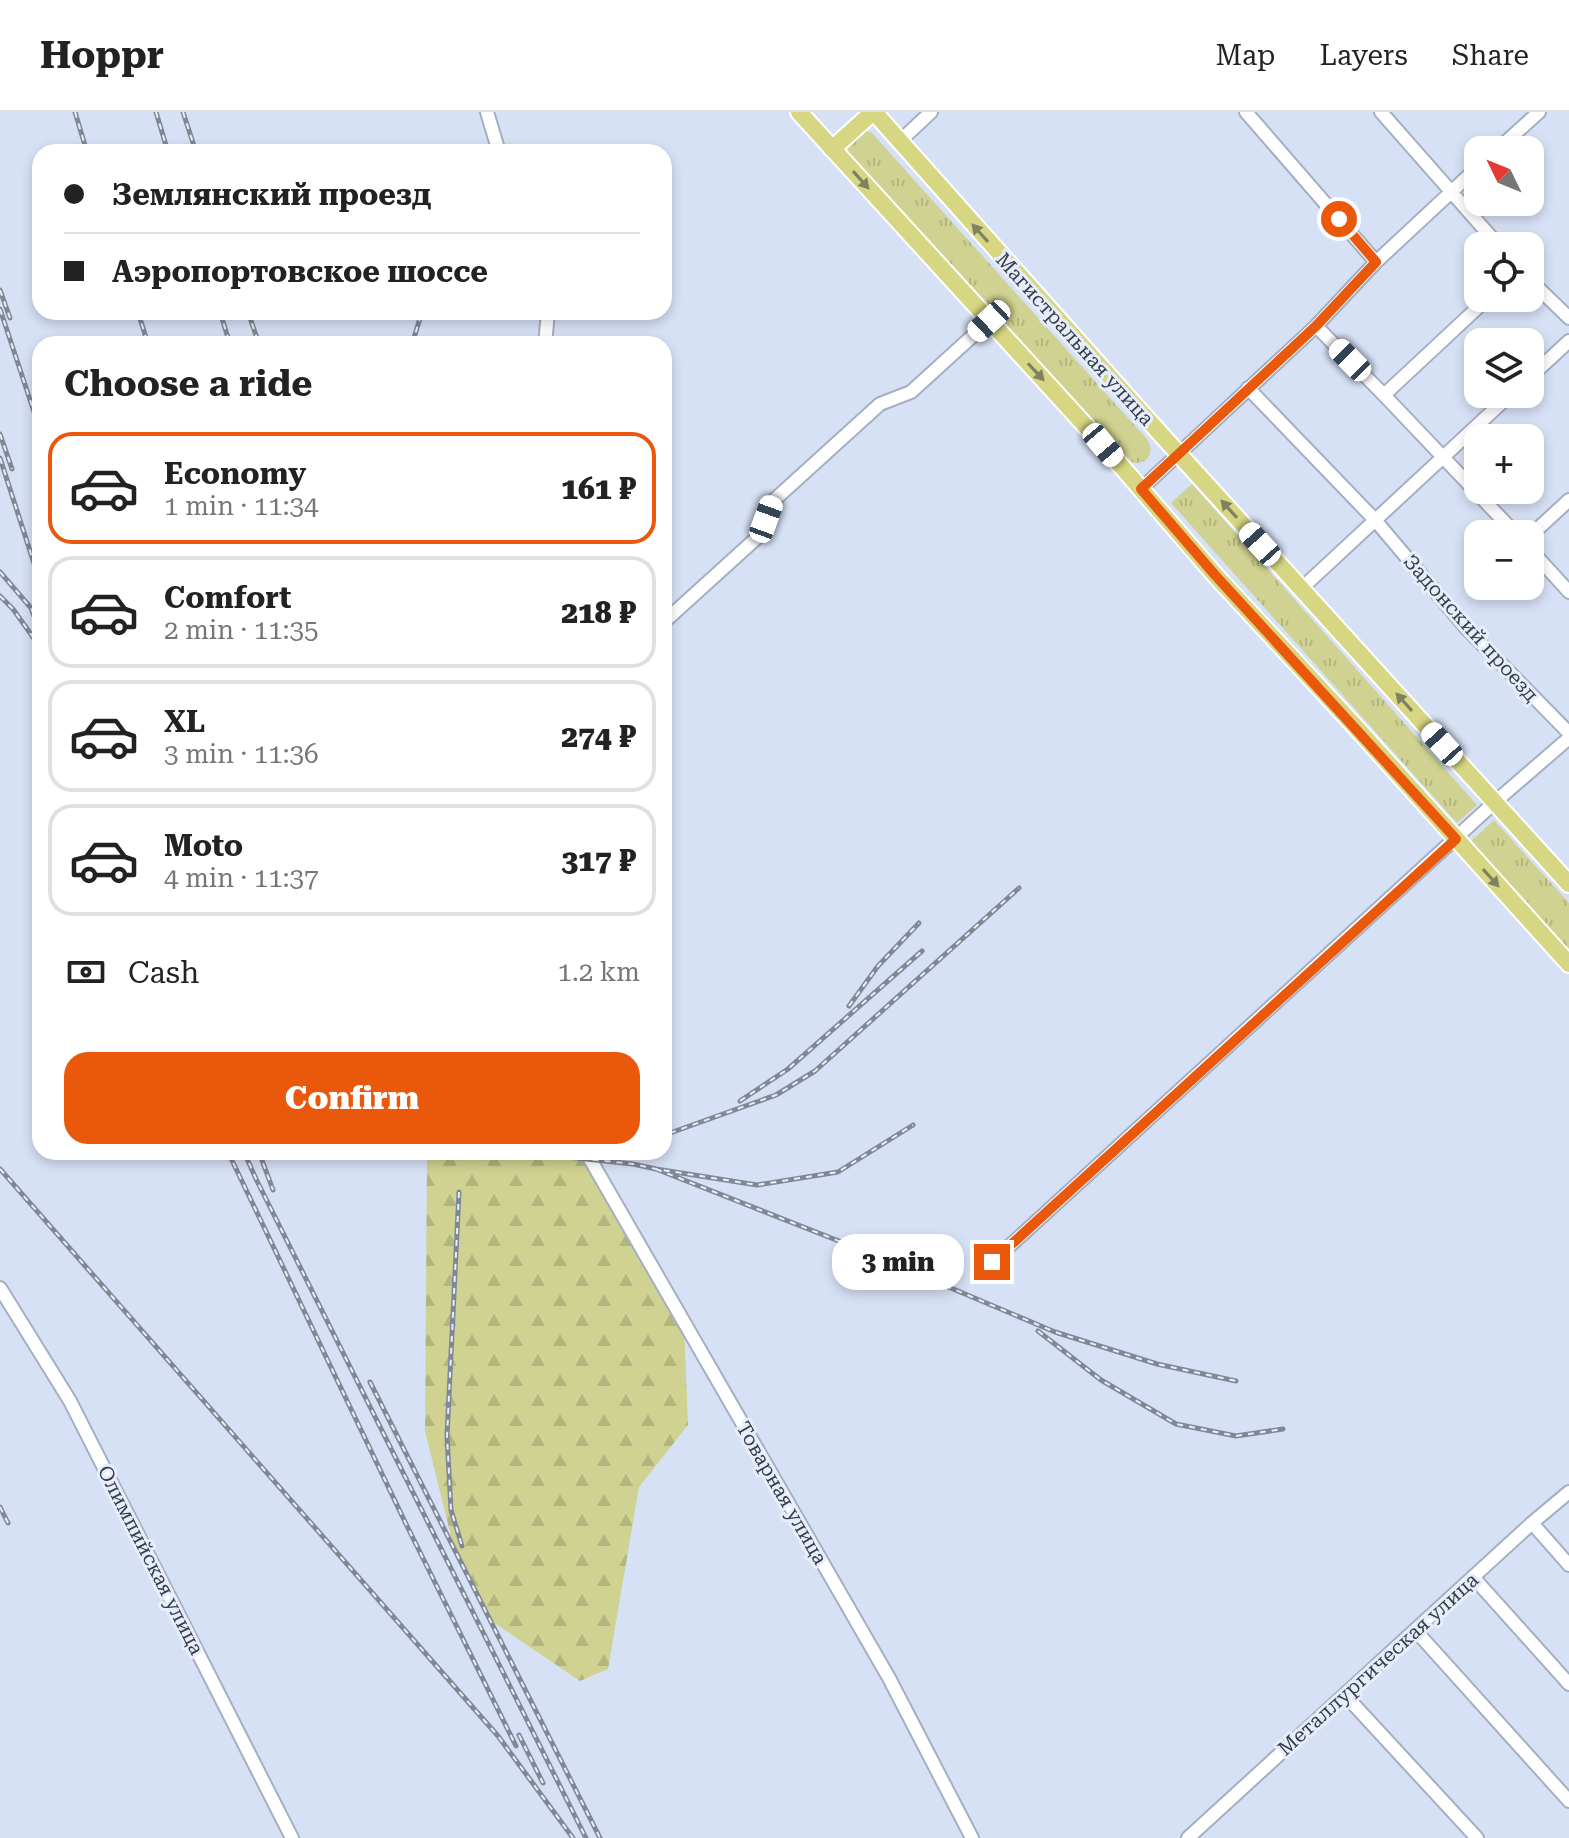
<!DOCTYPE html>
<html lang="en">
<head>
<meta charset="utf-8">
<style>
	:root { --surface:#fff; --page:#f2f2f2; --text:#222; --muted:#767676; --line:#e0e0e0; --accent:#ea580c }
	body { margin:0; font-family:"Roboto Serif",serif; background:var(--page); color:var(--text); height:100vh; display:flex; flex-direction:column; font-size:30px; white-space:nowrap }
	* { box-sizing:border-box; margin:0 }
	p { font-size:26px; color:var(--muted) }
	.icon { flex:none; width:44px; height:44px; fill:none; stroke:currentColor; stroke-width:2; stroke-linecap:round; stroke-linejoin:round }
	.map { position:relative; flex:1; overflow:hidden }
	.drawer { position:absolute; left:32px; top:224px; width:640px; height:824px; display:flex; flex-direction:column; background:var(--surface); border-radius:24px; box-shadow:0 4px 12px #0003 }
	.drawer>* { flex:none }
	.banner { position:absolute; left:32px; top:32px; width:640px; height:176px; border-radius:24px; box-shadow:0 4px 12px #0003; display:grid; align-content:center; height:176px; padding:0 32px; background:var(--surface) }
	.needle { width:52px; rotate:313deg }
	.buttons { position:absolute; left:1464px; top:24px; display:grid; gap:16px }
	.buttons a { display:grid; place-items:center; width:80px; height:80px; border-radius:16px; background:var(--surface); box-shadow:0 4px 12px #0003; font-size:40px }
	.end { position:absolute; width:36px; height:36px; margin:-18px; border:10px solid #ea580c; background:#fff; box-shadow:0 0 0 4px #fff }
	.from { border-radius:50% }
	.bubble { position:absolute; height:56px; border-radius:24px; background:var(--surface); box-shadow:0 4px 12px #0003; font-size:26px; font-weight:800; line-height:56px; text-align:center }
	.car { position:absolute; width:24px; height:48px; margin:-24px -12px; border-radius:10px; box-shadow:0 0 6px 2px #0007; background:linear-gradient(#fff 24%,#345 0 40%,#fff 0 76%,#345 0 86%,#fff 0) }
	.banner b { display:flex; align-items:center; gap:28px; height:76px; font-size:30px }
	.banner b+b { border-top:2px solid var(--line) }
	.banner i { width:20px; height:20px; background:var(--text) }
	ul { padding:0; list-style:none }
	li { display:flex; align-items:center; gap:24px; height:112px; margin:0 16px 12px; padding:0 16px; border:4px solid var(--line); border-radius:24px }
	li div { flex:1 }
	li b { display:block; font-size:30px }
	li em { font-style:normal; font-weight:800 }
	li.current { border-color:var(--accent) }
	li>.icon { width:72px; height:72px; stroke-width:1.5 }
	h2 { padding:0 32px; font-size:36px; line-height:96px }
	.pay { display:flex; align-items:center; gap:20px; height:88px; padding:0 32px; font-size:30px }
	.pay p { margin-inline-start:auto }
	.primary-button { display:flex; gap:16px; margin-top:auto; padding:16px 32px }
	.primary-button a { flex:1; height:92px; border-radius:24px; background:var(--accent); color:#fff; font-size:32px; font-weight:800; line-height:92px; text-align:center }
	header { display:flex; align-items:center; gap:48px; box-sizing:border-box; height:112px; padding:0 40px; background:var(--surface); border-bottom:2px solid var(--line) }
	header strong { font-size:38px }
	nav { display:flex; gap:44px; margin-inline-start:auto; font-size:28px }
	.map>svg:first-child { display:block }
	.grass { fill:url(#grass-tufts) }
	.forest { fill:url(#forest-firs) }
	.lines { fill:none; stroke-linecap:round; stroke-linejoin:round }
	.minor-casing { stroke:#a5afc2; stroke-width:16 }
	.major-casing { stroke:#fff; stroke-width:20 }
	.minor { stroke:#fff; stroke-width:12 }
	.major { stroke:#d6d683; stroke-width:16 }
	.rail-casing { stroke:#808795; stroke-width:5 }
	.rail { stroke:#e6eefe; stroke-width:2; stroke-dasharray:6; stroke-linecap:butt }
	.oneway { fill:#7f8160 }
	.route { stroke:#ea580c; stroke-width:10 }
	.labels { text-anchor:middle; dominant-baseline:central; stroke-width:6; stroke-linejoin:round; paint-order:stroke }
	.street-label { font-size:20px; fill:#383c44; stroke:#e6eefe }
</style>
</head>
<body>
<header>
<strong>Hoppr</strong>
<nav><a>Map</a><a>Layers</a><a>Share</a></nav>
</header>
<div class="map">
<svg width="1569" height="1726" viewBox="0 0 1569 1726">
	<defs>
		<pattern id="grass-tufts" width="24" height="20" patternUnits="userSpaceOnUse" patternTransform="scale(2)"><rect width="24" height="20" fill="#d0d291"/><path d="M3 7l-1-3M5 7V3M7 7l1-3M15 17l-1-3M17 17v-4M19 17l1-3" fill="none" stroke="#b3b57e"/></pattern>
		<pattern id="forest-firs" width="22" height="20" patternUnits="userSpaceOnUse" patternTransform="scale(2)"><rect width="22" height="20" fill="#d0d291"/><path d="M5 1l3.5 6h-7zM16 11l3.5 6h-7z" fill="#b3b57e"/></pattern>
	</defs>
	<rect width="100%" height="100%" fill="#d7e1f5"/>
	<path class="grass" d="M864,18L872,21L1146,326C1160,345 1139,360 1121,344L850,43L846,34Z
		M1192,372L1477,693L1457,711L1171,391Z
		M1494,708L1569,791V840L1470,730Z"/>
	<path class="forest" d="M427,1045L591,1048L684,1211L688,1313L639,1375L608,1557L580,1569L490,1508L455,1440L425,1319Z"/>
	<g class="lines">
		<defs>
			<path id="minor" d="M487,0L499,40
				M1246,0L1376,150
				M1381,0L1499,134
				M899,30L931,0
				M1497,38L1539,0
				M1530,168L1569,206
				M1316,214L1384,283L1516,422
				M545,232L548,200
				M1530,265L1569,229
				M1248,276L1375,408L1467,517L1569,621
				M1384,283L1488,186
				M1141,377L1316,214L1376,150L1478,55
				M1530,424L1569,388
				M1530,437L1569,480
				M1301,477L1511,282
				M664,510L760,423L772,390L880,292L911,280L989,209
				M586,1040L889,1566L972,1726
				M992,1150L1495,690L1569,626
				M0,1176L70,1289L292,1726
				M1532,1411L1569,1453
				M1473,1465L1569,1572
				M1415,1518L1569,1689
				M1345,1583L1477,1726
				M1188,1726L1532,1411L1569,1380"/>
			<path id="major" d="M799,0L1103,333L1215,463L1353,612L1569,852
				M874,0L1148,308L1569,772
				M832,37L873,0"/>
		</defs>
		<use href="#minor" class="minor-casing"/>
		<use href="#major" class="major-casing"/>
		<use href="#minor" class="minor"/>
		<use href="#major" class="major"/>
		<defs>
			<path id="rail" d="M75,0L87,40
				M156,0L168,40
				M183,0L196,40
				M0,178L10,206
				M0,197L40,318
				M138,200L148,232
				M220,200L230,232
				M248,200L259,232
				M412,232L422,200
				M0,322L12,357
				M0,346L40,470
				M0,460L31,496L40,519
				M0,484L13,497L40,535
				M849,894L878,854L919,811
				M740,989L788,957L922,839
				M670,1021L776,983L815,959L1019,776
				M228,1040L407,1414L516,1634
				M244,1040L257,1069L586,1726
				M259,1040L273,1078
				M521,1040L633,1052L656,1057L757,1073L838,1060L913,1013
				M0,1057L498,1624L573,1726
				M656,1057L854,1135L1055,1220L1157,1252L1236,1269
				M459,1080L447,1324L451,1398L462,1434
				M1038,1219L1101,1268L1176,1312L1236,1324L1283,1317
				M370,1270L600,1726
				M0,1395L8,1411
				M519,1623L543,1671"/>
		</defs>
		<use href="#rail" class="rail-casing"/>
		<use href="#rail" class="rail"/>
	</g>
	<defs><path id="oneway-solid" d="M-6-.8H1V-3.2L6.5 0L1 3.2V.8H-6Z" transform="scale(2)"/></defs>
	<g class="oneway">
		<use href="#oneway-solid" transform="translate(861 68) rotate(48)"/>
		<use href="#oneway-solid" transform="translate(980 121) rotate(-132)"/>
		<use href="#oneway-solid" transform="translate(1036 260) rotate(47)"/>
		<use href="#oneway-solid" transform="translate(1229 397) rotate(-132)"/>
		<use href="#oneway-solid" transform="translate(1404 590) rotate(-132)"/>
		<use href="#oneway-solid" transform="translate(1491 766) rotate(48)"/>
	</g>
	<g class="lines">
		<path class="route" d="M992,1150L1456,727L1215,463L1141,377L1316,214L1376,150L1339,107"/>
	</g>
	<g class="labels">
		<g class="street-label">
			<text transform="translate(1075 227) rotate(48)">Магистральная улица</text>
			<text transform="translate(1471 516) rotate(48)">Задонский проезд</text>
			<text transform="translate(782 1381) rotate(60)">Товарная улица</text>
			<text transform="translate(151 1448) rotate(63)">Олимпийская улица</text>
			<text transform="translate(1378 1552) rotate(-42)">Металлургическая улица</text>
		</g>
	</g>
</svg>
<div class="buttons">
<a><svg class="needle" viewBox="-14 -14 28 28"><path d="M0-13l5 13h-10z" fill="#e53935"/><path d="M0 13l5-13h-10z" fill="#767676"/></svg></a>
<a><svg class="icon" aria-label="locate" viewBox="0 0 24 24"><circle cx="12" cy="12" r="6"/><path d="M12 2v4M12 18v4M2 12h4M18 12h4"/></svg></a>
<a><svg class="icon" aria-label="layers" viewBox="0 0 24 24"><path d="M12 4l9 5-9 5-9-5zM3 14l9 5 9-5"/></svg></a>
<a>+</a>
<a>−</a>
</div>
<i class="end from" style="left:1339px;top:107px"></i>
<i class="end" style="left:992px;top:1150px"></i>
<div class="bubble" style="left:832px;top:1122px;width:132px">3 min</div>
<i class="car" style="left:989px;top:209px;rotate:227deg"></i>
<i class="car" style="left:1350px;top:248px;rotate:315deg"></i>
<i class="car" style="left:1103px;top:333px;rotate:140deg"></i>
<i class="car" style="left:766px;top:407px;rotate:20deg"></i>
<i class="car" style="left:1260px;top:432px;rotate:318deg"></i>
<i class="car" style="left:1442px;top:632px;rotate:318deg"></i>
<div class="banner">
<b><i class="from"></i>Землянский проезд</b>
<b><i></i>Аэропортовское шоссе</b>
</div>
<section class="drawer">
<h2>Choose a ride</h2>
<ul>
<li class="current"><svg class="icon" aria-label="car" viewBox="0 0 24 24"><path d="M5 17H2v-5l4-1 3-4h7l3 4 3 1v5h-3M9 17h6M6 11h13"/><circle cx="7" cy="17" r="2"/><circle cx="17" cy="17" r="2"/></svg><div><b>Economy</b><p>1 min · 11:34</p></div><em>161 ₽</em></li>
<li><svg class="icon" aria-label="car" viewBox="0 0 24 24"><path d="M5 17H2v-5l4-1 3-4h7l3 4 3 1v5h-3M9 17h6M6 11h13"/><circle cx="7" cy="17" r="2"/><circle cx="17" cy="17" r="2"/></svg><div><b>Comfort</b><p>2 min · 11:35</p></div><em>218 ₽</em></li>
<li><svg class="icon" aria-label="car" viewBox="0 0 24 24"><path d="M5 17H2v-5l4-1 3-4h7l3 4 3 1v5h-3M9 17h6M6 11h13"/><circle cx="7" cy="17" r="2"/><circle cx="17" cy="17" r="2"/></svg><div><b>XL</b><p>3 min · 11:36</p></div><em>274 ₽</em></li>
<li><svg class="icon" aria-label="car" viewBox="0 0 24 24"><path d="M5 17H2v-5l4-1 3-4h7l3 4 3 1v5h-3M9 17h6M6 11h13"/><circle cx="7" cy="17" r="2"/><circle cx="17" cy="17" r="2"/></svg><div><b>Moto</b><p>4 min · 11:37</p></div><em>317 ₽</em></li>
</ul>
<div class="pay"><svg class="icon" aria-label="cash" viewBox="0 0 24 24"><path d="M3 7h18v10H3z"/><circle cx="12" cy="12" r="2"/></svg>Cash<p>1.2 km</p></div>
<div class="primary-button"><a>Confirm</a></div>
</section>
</div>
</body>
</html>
